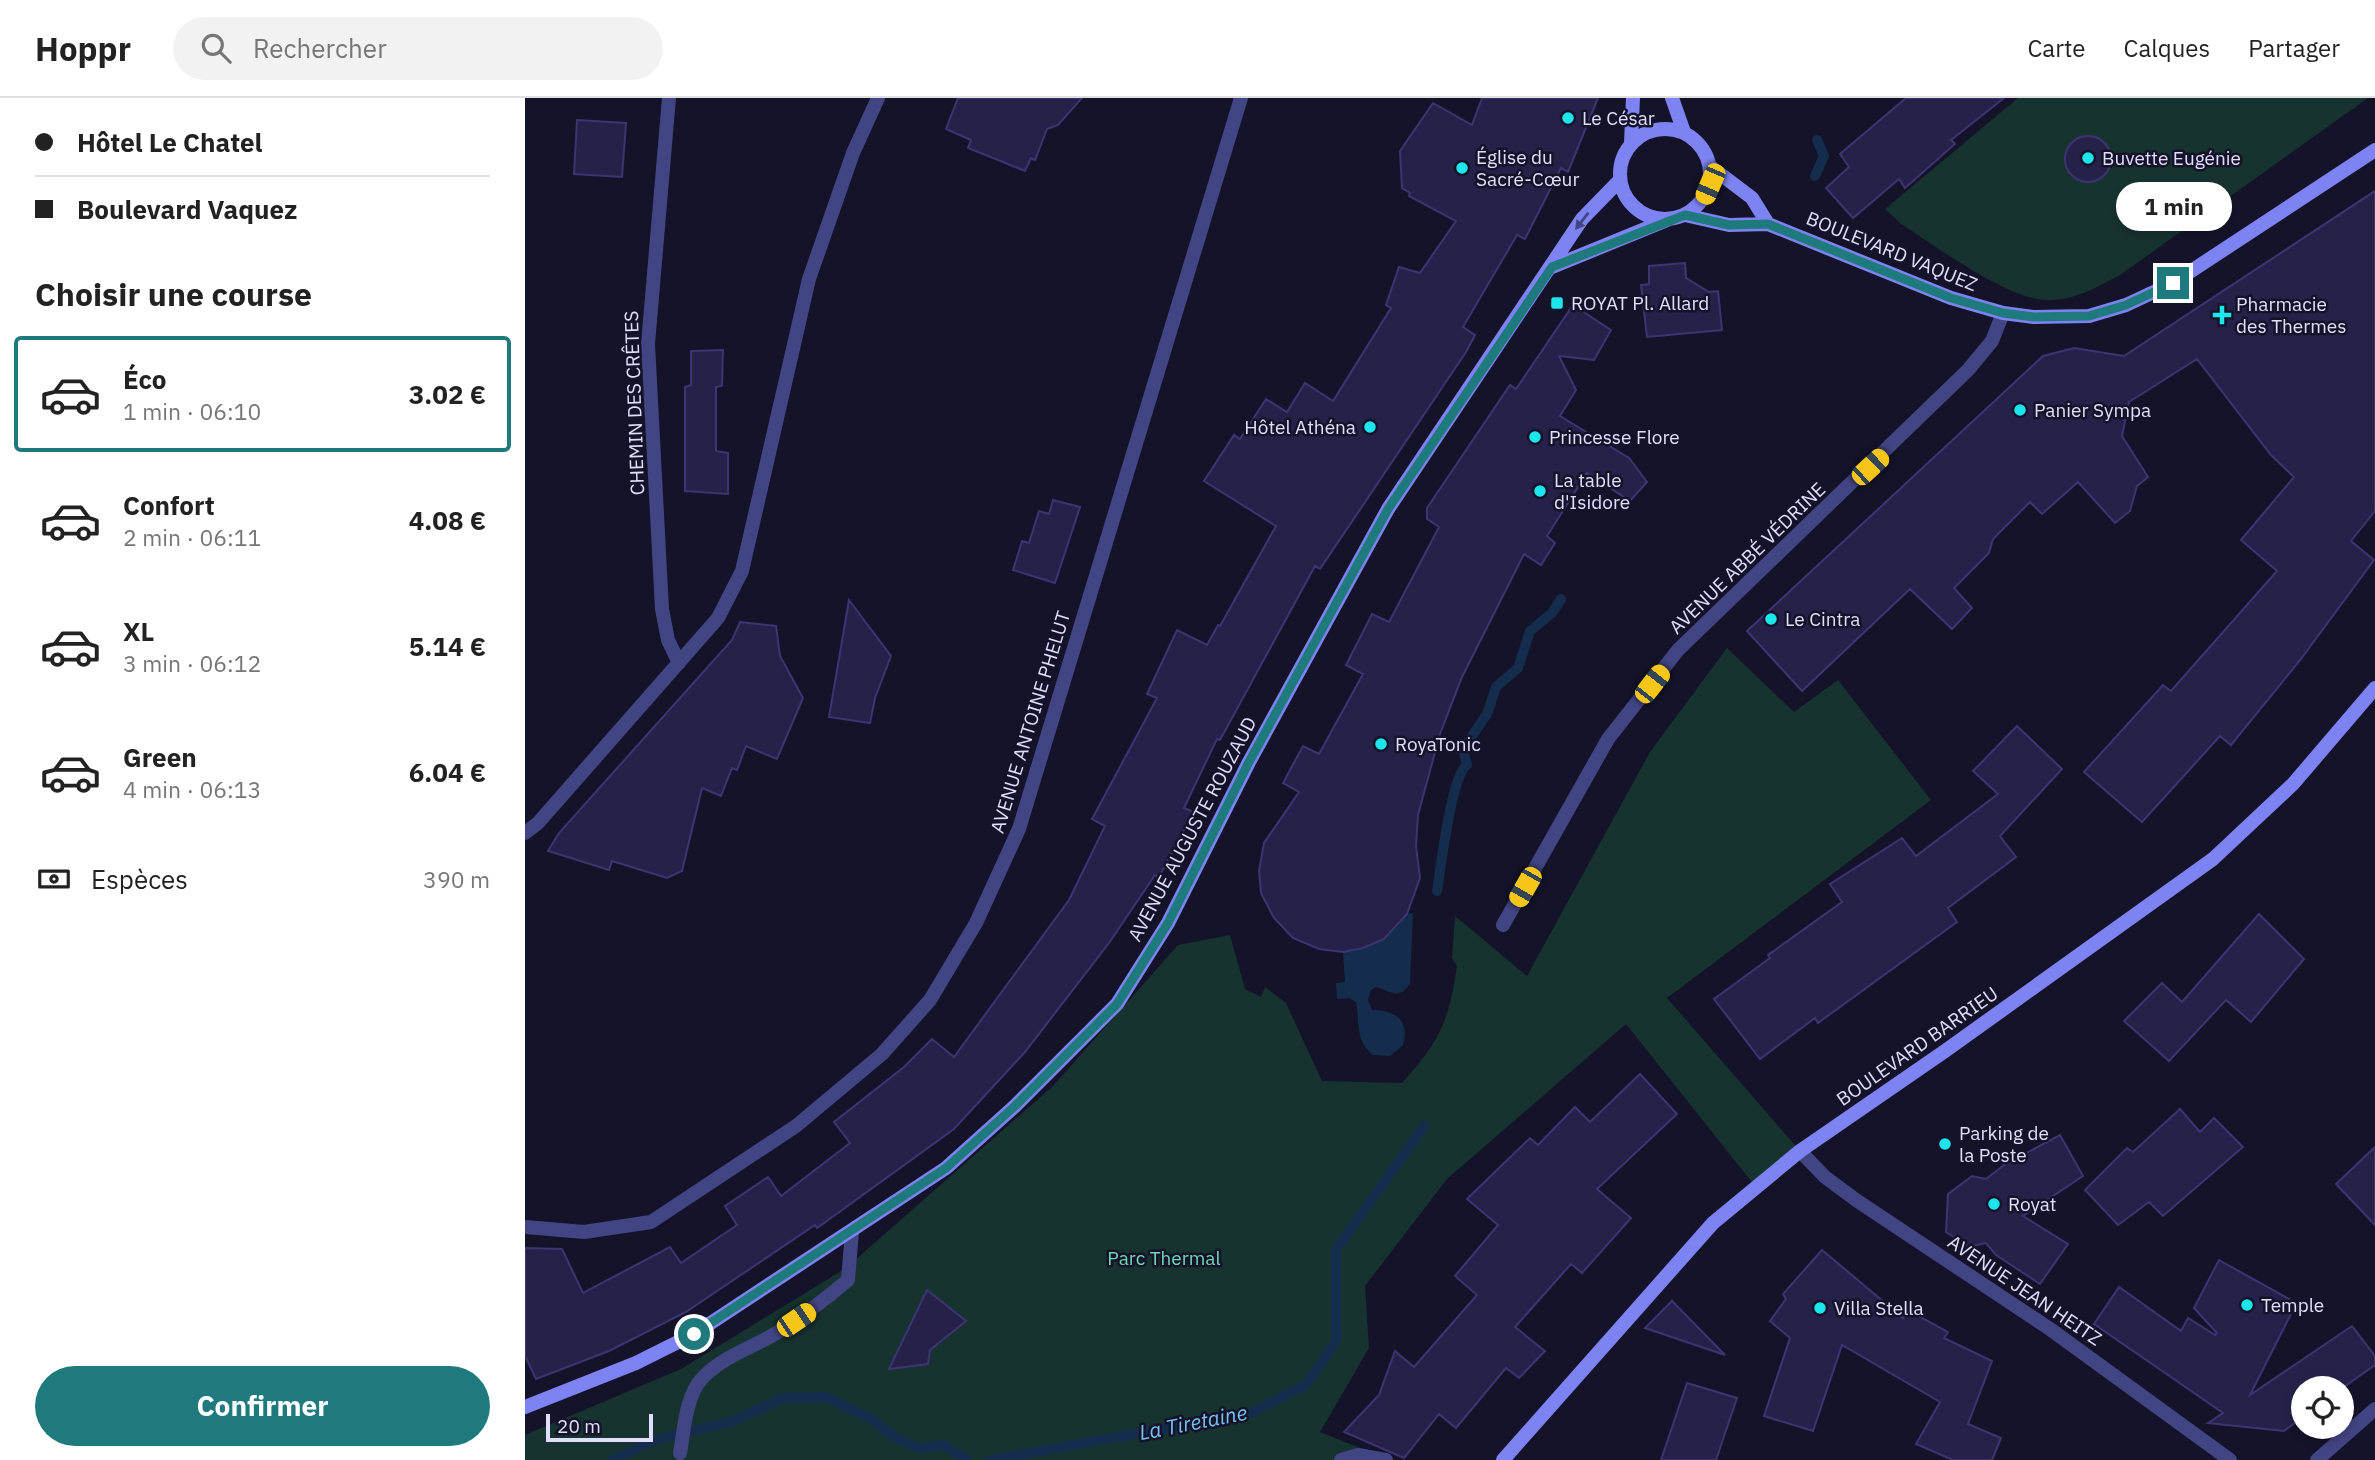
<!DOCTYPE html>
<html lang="fr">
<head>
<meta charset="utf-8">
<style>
	:root { --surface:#fff; --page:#f2f2f2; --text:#222; --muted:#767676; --line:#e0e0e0; --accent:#1f7a7d }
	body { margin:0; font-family:"IBM Plex Sans",sans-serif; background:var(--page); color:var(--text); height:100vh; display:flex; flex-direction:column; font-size:26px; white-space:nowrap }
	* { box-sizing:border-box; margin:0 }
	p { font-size:23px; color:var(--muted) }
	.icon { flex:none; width:38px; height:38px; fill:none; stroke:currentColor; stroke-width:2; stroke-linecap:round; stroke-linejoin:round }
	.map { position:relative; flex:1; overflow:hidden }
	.details { display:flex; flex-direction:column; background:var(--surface); width:525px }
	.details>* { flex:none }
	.banner { display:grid; align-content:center; height:154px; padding:0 35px; background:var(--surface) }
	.fabs { position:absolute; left:1766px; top:1278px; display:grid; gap:14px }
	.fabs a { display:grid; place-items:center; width:63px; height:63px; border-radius:50%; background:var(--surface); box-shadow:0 4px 10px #0003; font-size:35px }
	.scale { position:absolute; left:21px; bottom:18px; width:107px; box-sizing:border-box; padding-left:7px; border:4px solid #e0defc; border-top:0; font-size:19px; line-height:24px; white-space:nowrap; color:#e0defc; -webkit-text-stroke:5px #151329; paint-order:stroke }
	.end { position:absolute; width:32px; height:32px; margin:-16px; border:9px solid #1f7a7d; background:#fff; box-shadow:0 0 0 4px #fff }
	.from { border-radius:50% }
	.bubble { position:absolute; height:49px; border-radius:24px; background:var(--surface); box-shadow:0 4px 10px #0003; font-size:23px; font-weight:700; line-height:49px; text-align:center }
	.car { position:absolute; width:21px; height:42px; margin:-21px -10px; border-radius:9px; box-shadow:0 0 5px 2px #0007; background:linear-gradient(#f5c518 24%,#345 0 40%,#f5c518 0 76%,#345 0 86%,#f5c518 0) }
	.banner b { display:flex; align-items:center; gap:24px; height:66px; font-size:26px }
	.banner b+b { border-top:2px solid var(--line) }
	.banner i { width:18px; height:18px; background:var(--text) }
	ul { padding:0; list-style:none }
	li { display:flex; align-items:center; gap:21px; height:116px; margin:0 14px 10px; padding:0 21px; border:4px solid transparent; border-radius:7px }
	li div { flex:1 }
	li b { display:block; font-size:26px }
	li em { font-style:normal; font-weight:700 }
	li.active { border-color:var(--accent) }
	li>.icon { width:63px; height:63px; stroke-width:1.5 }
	h2 { padding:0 35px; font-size:32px; line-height:84px }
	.pay { display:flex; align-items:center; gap:18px; height:77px; padding:0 35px; font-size:26px }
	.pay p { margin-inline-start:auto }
	.action { display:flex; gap:14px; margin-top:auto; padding:14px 35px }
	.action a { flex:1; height:80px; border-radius:42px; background:var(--accent); color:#fff; font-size:28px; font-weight:700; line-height:80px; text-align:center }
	header { display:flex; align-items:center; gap:42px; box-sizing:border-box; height:98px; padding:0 35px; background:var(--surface); border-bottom:2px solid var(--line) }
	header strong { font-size:33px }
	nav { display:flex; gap:38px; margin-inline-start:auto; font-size:24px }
	.search { width:490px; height:63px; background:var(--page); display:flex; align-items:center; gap:18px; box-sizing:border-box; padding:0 24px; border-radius:38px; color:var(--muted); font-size:26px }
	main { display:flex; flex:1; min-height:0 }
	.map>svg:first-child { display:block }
	.green { fill:#173330 }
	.water { fill:#142d4d }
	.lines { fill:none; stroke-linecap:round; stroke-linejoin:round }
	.stream { stroke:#142d4d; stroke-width:10 }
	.building { fill:#262149; stroke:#3d3573; stroke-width:2 }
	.minor { stroke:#424584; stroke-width:14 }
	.secondary { stroke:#7e83f4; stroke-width:14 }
	.oneway { fill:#444584 }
	.route { stroke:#1f7a7d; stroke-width:9 }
	.poi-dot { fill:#1be6ec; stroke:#151329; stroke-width:2.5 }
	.labels { text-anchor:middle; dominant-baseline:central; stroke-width:5; stroke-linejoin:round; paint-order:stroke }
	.poi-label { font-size:19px; fill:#e0defc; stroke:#151329; text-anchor:start }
	.street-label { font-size:19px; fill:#e0defc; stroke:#151329 }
	.park-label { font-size:19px; fill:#6fd8b6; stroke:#151329 }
	.water-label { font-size:21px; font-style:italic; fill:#75c2f3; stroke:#151329 }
</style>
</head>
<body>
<header>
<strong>Hoppr</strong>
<div class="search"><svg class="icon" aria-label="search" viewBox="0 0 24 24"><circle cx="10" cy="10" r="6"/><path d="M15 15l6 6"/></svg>Rechercher</div>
<nav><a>Carte</a><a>Calques</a><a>Partager</a></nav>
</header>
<main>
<section class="details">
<div class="banner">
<b><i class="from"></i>Hôtel Le Chatel</b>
<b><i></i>Boulevard Vaquez</b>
</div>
<h2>Choisir une course</h2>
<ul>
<li class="active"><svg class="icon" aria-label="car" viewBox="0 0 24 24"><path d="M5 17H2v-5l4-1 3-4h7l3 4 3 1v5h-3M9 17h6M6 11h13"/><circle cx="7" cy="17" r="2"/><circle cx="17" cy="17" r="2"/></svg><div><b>Éco</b><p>1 min · 06:10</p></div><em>3.02 €</em></li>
<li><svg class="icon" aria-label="car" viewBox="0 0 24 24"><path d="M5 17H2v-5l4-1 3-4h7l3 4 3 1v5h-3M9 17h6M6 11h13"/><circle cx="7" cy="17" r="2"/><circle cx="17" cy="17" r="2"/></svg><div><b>Confort</b><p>2 min · 06:11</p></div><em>4.08 €</em></li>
<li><svg class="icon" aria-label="car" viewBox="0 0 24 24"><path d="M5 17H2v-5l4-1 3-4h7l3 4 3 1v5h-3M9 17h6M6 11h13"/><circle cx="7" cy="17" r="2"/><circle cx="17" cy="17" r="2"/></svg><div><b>XL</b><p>3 min · 06:12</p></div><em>5.14 €</em></li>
<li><svg class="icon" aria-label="car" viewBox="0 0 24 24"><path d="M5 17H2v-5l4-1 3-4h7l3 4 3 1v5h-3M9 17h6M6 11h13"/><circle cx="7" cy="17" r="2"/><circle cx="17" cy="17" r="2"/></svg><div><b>Green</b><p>4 min · 06:13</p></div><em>6.04 €</em></li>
</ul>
<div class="pay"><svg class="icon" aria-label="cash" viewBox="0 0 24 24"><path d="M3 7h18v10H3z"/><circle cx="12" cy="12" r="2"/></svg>Espèces<p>390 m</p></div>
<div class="action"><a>Confirmer</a></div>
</section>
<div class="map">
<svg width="1850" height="1362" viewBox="0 0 1850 1362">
	<rect width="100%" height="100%" fill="#151329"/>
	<path class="green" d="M1493,0H1843L1595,177C1572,189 1551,202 1524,202C1484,203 1411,148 1376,126L1360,111Z
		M1202,550L1269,614L1313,582L1406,702L1142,900L1275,1053L1230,1088L1101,926L922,1081L840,1188L844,1250L795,1334L865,1362H0V1337L156,1271L321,1170L528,988L653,847L705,837L720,891L736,899L740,889L761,905L797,983L877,985C915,943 924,923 932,868L927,860L930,818L1002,878L1125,654Z"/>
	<path class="water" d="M888,815L885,886C872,903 867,893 851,889L846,892L843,902L847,912C870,912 885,922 878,947L865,958L848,957C830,943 835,925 831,904L824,900L812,901L811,885L820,884L818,854C845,852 867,838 882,816Z"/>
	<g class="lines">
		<path class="stream" d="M1290,78L1299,58L1292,42
			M912,793C916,769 926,678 942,667L938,651L962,616L971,589L993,570L1005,533L1027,515L1036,501
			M88,1362L127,1343L208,1323L258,1300L301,1299L346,1321L371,1340L393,1350L418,1347L443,1362
			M465,1362L726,1315L782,1286L811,1243V1152L899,1028"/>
	</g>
	<path class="building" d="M433,0H557L533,27L522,31L510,62L506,60L500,73L443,50L446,42L421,31Z
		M957,0H1073L1043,74L1036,70L1000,141L992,137L938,229L950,237L941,254L795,471L790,468L695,642L692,641L659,710L669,714L634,779L630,777L584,845L500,954L429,1031L292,1130L290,1127L161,1214L84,1253L11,1281L0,1258V1150L37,1151L58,1195L145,1149L156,1165L212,1127L200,1108L243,1079L256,1098L325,1045L309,1024L379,969L407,941L429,959L544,802L580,728L567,721L632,600L622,596L652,532L682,547L693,527L695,528L751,428L679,383L709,337L715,341L741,301L762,314L780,285L808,303L866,210L861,207L874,169L895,175L931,123L884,98L885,95L877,90L875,53L908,5L947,27Z
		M1381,0H1479L1426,42L1430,46L1380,90L1374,81L1328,120L1301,90L1324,69L1315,56Z
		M52,22L101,25L97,79L49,76Z
		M1540 61a23 23 0 1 1 46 0a23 23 0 1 1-46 0Z
		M1850,93V413L1826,443L1849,462L1776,561L1706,647L1695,638L1617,724L1559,674L1638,587L1646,593L1752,473L1716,442L1769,379L1746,357L1672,261L1604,304L1597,338L1623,379L1612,388L1605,413L1590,425L1553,384L1517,416L1505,404L1468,441L1464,455L1429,490L1447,510L1427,531L1385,491L1277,593L1222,533L1518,258L1549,250L1599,258Z
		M1160,165L1161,180L1184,194L1193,193L1197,232L1122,239L1116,187L1124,186V168Z
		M1048,207L1086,232L1069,262L1034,258L1051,292L1035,318L1104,360L1122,384L1105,403L1062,375L1022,438L1030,445L1016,467L999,456L937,579L915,636L893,717L891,748L895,780L882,816L859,841L838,850L818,854L794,851L768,840L749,820L736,795L734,773L739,745L774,694L758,685L778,648L794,656L838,576L821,567L847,516L864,524L914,429L902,421V410L985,287L991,291Z
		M198,252L197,288L191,289V353L203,355V396L160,393V289L166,287V253Z
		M528,402L555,409L530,485L488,472L497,443L504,445L514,413L524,416Z
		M324,502L366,558L350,600L345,625L304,619Z
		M215,524L251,528L255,558L278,600L252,661L221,648L212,672L207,670L196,698L177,690L157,773L142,780L87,763L84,772L23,753L34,735L207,542Z
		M1492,628L1537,671L1475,738L1491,759L1423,810L1432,824L1293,925L1290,920L1235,961L1189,901L1245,860L1243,857L1317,804L1305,786L1377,740L1391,758L1473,696L1448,673Z
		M1734,816L1779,861L1726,924L1701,902L1644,963L1599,923L1637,885L1657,904Z
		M1115,976L1152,1016L1072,1091L1106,1120L1057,1175L1046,1166L990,1229L1020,1253L994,1280L981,1270L931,1330L914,1316L879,1360L819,1334L854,1297L870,1253L889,1269L952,1197L930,1178L973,1127L942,1101L1005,1040L1013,1047L1050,1009L1065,1024Z
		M1655,1011L1675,1034L1689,1020L1718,1049L1638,1118L1624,1104L1593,1127L1560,1092L1602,1050L1608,1054Z
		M1535,1037L1558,1078L1498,1118L1543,1146L1515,1186L1471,1157L1461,1145L1444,1149L1421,1134L1423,1096L1447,1078L1461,1081L1479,1067Z
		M1850,1049V1127L1811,1086Z
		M1297,1152L1378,1220L1383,1212L1423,1234L1419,1240L1467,1263L1443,1326L1476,1340L1467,1362H1428L1391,1346L1415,1304L1317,1247L1288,1333L1239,1318L1265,1240L1245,1223L1261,1201L1258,1196Z
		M1694,1162L1764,1201L1759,1213L1766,1216L1725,1297L1827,1228L1850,1258V1267L1816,1291L1778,1290V1319L1759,1333L1683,1325L1698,1315L1569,1226L1594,1189L1656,1233L1663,1220L1690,1237L1692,1235L1669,1210Z
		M402,1192L441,1223L405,1252L403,1266L364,1271Z
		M1147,1203L1200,1257L1120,1230Z
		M1162,1285L1212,1300L1191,1362H1136Z"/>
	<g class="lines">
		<path class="minor" d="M144,0L123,246L137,511L143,542L154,565
			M0,735L13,725L193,520L217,473L284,181L328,55L353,0
			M978,827L1083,641L1153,552L1443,272L1467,243L1478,215
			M1275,1053L1300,1079L1331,1102L1525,1231L1705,1362
			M0,1129L59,1134L126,1124L271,1028L357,956L405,902L451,825L494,731L716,0
			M155,1355C159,1333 160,1307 172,1287C189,1261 228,1250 253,1234C278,1218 301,1201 323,1182L327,1134
			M816,1362L833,1357L861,1362
			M1792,1362L1850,1311"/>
		<path class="secondary" d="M1147,0L1159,34
			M1095 76a45 45 0 1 1 90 0a45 45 0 1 1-90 0Z
			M1106,45L1108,0
			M1186,69L1227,100L1243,126
			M1160,117L1204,127L1243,126L1426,200L1478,215L1509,219L1564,218L1601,207L1648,185L1850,52
			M1027,169L1142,122
			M0,1309L111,1265L169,1236L421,1070L490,1008L592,906L643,825L724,664L863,411L1057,121L1095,82
			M978,1362L1188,1125L1275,1053L1420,953L1688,761L1768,686L1850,590"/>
	</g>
	<defs><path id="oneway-solid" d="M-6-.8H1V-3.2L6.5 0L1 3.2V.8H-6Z" transform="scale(1.75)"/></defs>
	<use class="oneway" href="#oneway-solid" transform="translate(1057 123) rotate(128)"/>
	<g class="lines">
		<path class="route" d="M169,1236L421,1070L490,1008L592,906L643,825L724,664L863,411L1027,169L1160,117L1204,127L1243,126L1426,200L1478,215L1509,219L1564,218L1601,207L1648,185"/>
	</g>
	<g class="poi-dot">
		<circle cx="1043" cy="20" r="7"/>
		<circle cx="1563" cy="60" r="7"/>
		<circle cx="937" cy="70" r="7"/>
		<rect x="1025" y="198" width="14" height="14" rx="3.5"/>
		<path d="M1693.5 206.5h7v7h7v7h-7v7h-7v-7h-7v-7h7z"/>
		<circle cx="1495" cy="312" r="7"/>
		<circle cx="845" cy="329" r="7"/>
		<circle cx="1010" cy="339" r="7"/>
		<circle cx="1015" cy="393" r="7"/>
		<circle cx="1246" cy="521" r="7"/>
		<circle cx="856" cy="646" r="7"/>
		<circle cx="1420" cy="1046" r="7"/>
		<circle cx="1469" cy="1106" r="7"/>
		<circle cx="1722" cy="1207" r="7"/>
		<circle cx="1295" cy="1210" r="7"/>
	</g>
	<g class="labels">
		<g class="poi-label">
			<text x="1057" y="20">Le César</text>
			<text x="951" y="59">Église du<tspan x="951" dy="22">Sacré-Cœur</tspan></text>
			<text x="1577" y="60">Buvette Eugénie</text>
			<text x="1046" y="205">ROYAT Pl. Allard</text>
			<text x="1711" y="206">Pharmacie<tspan x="1711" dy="22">des Thermes</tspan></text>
			<text x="1509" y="312">Panier Sympa</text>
			<text x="831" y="329" text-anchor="end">Hôtel Athéna</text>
			<text x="1024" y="339">Princesse Flore</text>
			<text x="1029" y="382">La table<tspan x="1029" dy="22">d'Isidore</tspan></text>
			<text x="1260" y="521">Le Cintra</text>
			<text x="870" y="646">RoyaTonic</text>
			<text x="1434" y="1035">Parking de<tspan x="1434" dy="22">la Poste</tspan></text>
			<text x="1483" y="1106">Royat</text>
			<text x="1736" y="1207">Temple</text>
			<text x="1309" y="1210">Villa Stella</text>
		</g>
		<g class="street-label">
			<text transform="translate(1367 153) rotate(22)">BOULEVARD VAQUEZ</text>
			<text transform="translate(109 305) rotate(-92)">CHEMIN DES CRÊTES</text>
			<text transform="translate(1222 460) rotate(-44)">AVENUE ABBÉ VÉDRINE</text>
			<text transform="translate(505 624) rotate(-73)">AVENUE ANTOINE PHELUT</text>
			<text transform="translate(667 731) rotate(-62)">AVENUE AUGUSTE ROUZAUD</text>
			<text transform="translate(1392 948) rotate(-35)">BOULEVARD BARRIEU</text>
			<text transform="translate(1500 1192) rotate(34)">AVENUE JEAN HEITZ</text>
		</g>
		<g class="park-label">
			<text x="639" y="1160">Parc Thermal</text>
		</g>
		<g class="water-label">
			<text transform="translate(668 1324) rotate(-11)">La Tiretaine</text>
		</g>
	</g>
</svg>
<div class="fabs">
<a><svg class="icon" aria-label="locate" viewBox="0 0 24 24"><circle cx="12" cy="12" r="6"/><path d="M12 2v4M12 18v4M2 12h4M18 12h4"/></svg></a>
</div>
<div class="scale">20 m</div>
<i class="end from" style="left:169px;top:1236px"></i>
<i class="end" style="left:1648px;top:185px"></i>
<div class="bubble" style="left:1591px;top:84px;width:116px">1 min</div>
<i class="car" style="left:1185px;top:86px;rotate:203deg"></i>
<i class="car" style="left:1345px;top:369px;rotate:47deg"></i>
<i class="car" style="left:1127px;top:586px;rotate:38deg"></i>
<i class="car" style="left:1000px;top:789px;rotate:210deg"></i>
<i class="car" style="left:271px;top:1222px;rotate:56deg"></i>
</div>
</main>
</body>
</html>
